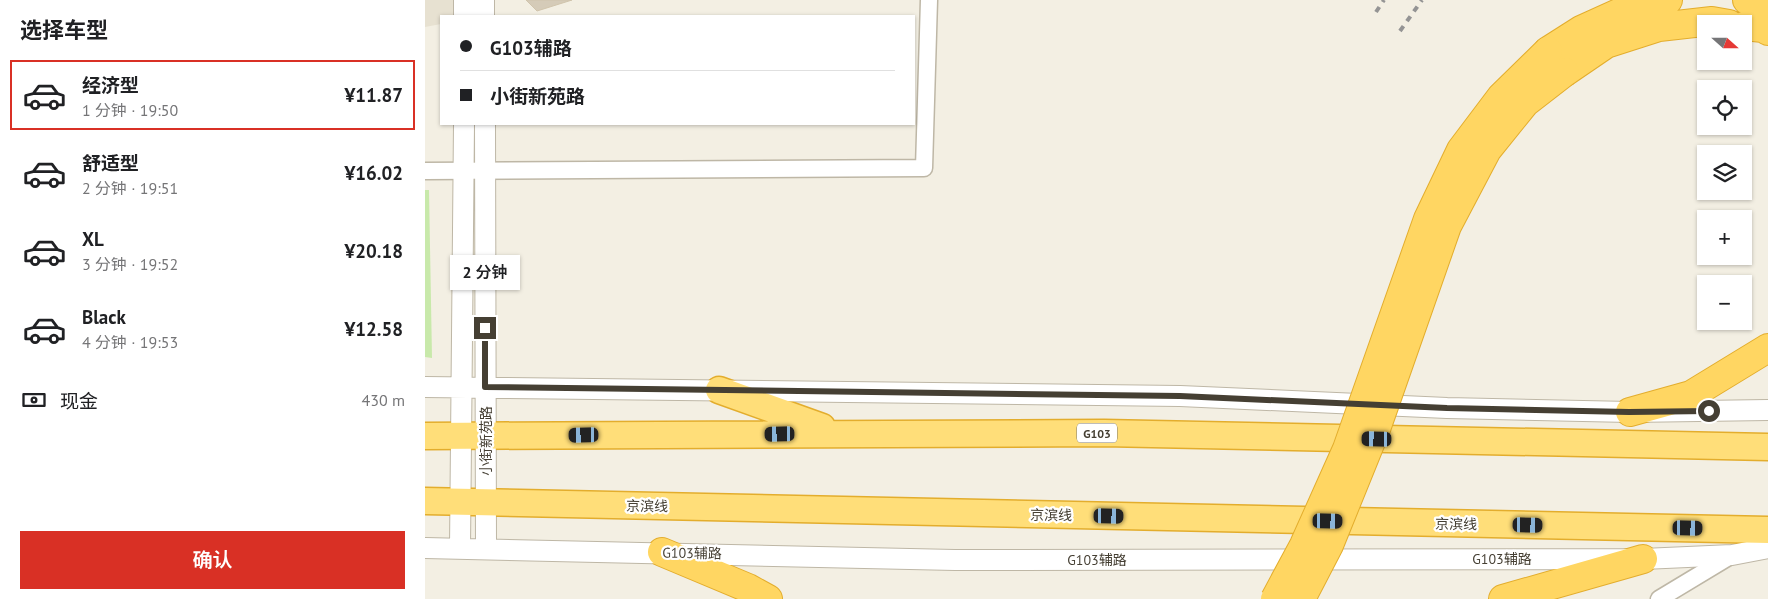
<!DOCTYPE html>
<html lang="zh">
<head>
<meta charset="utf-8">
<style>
	:root { --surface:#fff; --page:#f2f2f2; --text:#202124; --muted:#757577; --line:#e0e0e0; --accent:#d93025 }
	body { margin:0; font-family:"PT Sans","Noto Sans SC",sans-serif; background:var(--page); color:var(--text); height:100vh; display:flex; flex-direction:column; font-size:19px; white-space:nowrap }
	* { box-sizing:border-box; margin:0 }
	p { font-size:16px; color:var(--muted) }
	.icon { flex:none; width:28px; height:28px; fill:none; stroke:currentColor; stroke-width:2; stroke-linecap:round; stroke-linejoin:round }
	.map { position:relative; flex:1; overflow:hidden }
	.panel { display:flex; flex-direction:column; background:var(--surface); width:425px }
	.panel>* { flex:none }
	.banner { position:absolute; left:15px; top:15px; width:475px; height:110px; border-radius:0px; box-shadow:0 1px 4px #0004; display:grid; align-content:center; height:110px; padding:0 20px; background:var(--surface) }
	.needle { width:32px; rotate:111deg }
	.tools { position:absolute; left:1272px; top:15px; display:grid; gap:10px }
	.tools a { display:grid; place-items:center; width:55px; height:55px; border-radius:0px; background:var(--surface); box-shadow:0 1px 4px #0004; font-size:25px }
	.end { position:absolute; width:22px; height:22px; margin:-11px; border:6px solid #453f33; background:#fff; box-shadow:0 0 0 2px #fff }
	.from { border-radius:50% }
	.bubble { position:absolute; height:35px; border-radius:0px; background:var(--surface); box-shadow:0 1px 4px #0004; font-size:16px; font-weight:600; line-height:35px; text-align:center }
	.car { position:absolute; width:15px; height:30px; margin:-15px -8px; border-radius:6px; box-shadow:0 0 4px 1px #0007; background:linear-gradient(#222 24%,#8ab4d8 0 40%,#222 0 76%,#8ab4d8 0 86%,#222 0) }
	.banner b { display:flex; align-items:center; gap:18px; height:48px; font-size:19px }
	.banner b+b { border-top:1px solid var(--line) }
	.banner i { width:12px; height:12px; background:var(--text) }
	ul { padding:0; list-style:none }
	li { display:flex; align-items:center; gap:15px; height:70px; margin:0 10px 8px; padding:0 10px; border:2px solid transparent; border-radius:0px }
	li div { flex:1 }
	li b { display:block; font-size:19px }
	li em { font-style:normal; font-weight:600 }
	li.current { border-color:var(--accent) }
	li>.icon { width:45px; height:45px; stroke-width:1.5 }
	h2 { padding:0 20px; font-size:22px; line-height:60px }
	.pay { display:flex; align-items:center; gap:12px; height:55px; padding:0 20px; font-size:19px }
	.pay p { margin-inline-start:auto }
	.cta { display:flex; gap:10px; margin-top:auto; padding:10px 20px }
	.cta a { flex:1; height:58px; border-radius:0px; background:var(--accent); color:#fff; font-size:20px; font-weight:600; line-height:58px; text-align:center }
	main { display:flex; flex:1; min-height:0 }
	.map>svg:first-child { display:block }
	.residential { fill:#e7e1d1 }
	.green { fill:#c8e9aa }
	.building { fill:#d5cbb8; stroke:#d0c4ac }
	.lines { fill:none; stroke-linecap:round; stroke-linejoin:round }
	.minor-casing { stroke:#beb7a6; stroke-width:19 }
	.tertiary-casing { stroke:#beb7a6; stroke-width:22 }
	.trunk-casing { stroke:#e3ad2d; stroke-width:29 }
	.motorway-casing { stroke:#e3ad2d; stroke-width:30 }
	.minor { stroke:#fff; stroke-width:16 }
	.tertiary { stroke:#fff; stroke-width:20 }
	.trunk { stroke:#ffde79; stroke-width:26 }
	.motorway { stroke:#ffd662; stroke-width:28 }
	.rail { stroke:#949494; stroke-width:4; stroke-dasharray:6 6; stroke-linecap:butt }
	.motorway-bridge-casing { stroke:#e3ad2d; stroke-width:30; stroke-linecap:butt }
	.motorway-bridge { stroke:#ffd662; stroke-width:28 }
	.route { stroke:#453f33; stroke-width:6 }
	.labels { text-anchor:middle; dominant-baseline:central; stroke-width:4.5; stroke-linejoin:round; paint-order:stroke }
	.shield { fill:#fff; stroke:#7d7970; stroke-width:1 }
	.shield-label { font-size:12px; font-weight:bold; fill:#453f33 }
	.street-label { font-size:14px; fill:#453f33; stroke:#fff }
</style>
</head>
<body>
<main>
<section class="panel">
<h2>选择车型</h2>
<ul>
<li class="current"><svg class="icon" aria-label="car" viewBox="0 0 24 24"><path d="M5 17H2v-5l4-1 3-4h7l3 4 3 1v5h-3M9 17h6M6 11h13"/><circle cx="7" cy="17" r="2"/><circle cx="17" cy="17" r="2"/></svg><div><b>经济型</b><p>1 分钟 · 19:50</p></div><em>¥11.87</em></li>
<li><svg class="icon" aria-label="car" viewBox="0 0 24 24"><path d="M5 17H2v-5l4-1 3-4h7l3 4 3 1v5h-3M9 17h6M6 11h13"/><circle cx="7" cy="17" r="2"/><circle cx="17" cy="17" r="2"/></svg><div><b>舒适型</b><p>2 分钟 · 19:51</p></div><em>¥16.02</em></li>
<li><svg class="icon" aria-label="car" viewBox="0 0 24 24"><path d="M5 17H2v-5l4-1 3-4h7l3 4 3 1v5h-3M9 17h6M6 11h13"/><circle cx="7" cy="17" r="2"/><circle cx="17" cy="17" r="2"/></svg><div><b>XL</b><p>3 分钟 · 19:52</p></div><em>¥20.18</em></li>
<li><svg class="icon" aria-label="car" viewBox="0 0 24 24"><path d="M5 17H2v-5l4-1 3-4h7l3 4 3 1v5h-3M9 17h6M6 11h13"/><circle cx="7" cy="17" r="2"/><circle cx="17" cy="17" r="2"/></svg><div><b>Black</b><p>4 分钟 · 19:53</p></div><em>¥12.58</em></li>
</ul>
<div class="pay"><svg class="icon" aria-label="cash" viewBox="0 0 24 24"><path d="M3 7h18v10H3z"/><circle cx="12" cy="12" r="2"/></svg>现金<p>430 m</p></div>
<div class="cta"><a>确认</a></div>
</section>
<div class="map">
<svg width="1343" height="599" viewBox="0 0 1343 599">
	<rect width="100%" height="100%" fill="#f3efe3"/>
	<path class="residential" d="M0,0H42V16H16V24L0,27Z"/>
	<path class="green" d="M0,190H4L7,358L0,357Z"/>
	<path class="building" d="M101,0H147L112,11Z"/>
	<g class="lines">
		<defs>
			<path id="minor" d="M0,171L499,168L504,0
				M1234,599L1307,555"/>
			<path id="tertiary" d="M39,0V16
				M59,0V16
				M60,124L61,549
				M0,387L755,396L1022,408L1205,412L1343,410
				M0,548L530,560L1218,559L1307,555L1343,548
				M35,548L39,124"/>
			<path id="trunk" d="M294,390L397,427
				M0,436L679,433L1343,447
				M0,501L1343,530"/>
			<path id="motorway" d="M1322,0L1343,2
				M1319,26L1338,28L1343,31
				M1123,51L1156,30L1200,10L1243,0
				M1140,72L1181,44L1234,27L1287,21L1304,24
				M1205,412L1266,395L1343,348
				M237,552L323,588L343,599
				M1078,599L1218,559"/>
		</defs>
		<use href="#minor" class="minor-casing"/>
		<use href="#tertiary" class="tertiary-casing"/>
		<use href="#trunk" class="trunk-casing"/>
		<use href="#motorway" class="motorway-casing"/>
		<use href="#minor" class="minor"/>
		<use href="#tertiary" class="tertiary"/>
		<use href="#trunk" class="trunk"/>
		<use href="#motorway" class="motorway"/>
		<path class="rail" d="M951,12L959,0
			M975,31L997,0"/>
		<defs>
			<path id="motorway-bridge" d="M850,599L879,545L922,449L1003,219L1036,150L1076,97L1123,51
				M876,599L904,545L951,429L1022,226L1062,150L1100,103L1140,72"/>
		</defs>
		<use href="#motorway-bridge" class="motorway-bridge-casing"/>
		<use href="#motorway-bridge" class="motorway-bridge"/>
	</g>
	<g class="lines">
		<path class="route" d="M60,328V387L755,396L1022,408L1204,412L1284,411"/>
	</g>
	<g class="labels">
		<rect class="shield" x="652" y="423.5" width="40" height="19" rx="4"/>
		<g class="shield-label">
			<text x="672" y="433">G103</text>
		</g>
		<g class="street-label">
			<text transform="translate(61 441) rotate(-90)">小街新苑路</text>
			<text transform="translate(222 506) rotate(1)">京滨线</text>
			<text transform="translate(626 515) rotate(1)">京滨线</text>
			<text transform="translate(1031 524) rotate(1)">京滨线</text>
			<text transform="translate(267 553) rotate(1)">G103辅路</text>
			<text x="1077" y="559">G103辅路</text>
			<text x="672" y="560">G103辅路</text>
		</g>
	</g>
</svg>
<div class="tools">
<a><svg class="needle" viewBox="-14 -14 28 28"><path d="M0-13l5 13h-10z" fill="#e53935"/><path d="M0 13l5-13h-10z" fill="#757577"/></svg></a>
<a><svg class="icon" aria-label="locate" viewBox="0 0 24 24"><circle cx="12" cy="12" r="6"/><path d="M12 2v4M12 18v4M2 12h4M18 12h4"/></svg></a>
<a><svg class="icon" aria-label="layers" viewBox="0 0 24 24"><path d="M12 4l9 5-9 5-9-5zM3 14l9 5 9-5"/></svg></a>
<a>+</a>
<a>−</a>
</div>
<i class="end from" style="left:1284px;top:411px"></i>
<i class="end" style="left:60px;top:328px"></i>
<div class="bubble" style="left:25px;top:255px;width:70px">2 分钟</div>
<i class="car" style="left:355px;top:434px;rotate:269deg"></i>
<i class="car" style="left:159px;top:435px;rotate:269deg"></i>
<i class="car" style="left:952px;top:439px;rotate:271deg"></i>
<i class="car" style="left:684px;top:516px;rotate:91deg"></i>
<i class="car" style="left:903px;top:521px;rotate:91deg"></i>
<i class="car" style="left:1103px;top:525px;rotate:91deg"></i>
<i class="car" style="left:1263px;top:528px;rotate:91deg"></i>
<div class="banner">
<b><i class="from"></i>G103辅路</b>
<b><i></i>小街新苑路</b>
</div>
</div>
</main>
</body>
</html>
